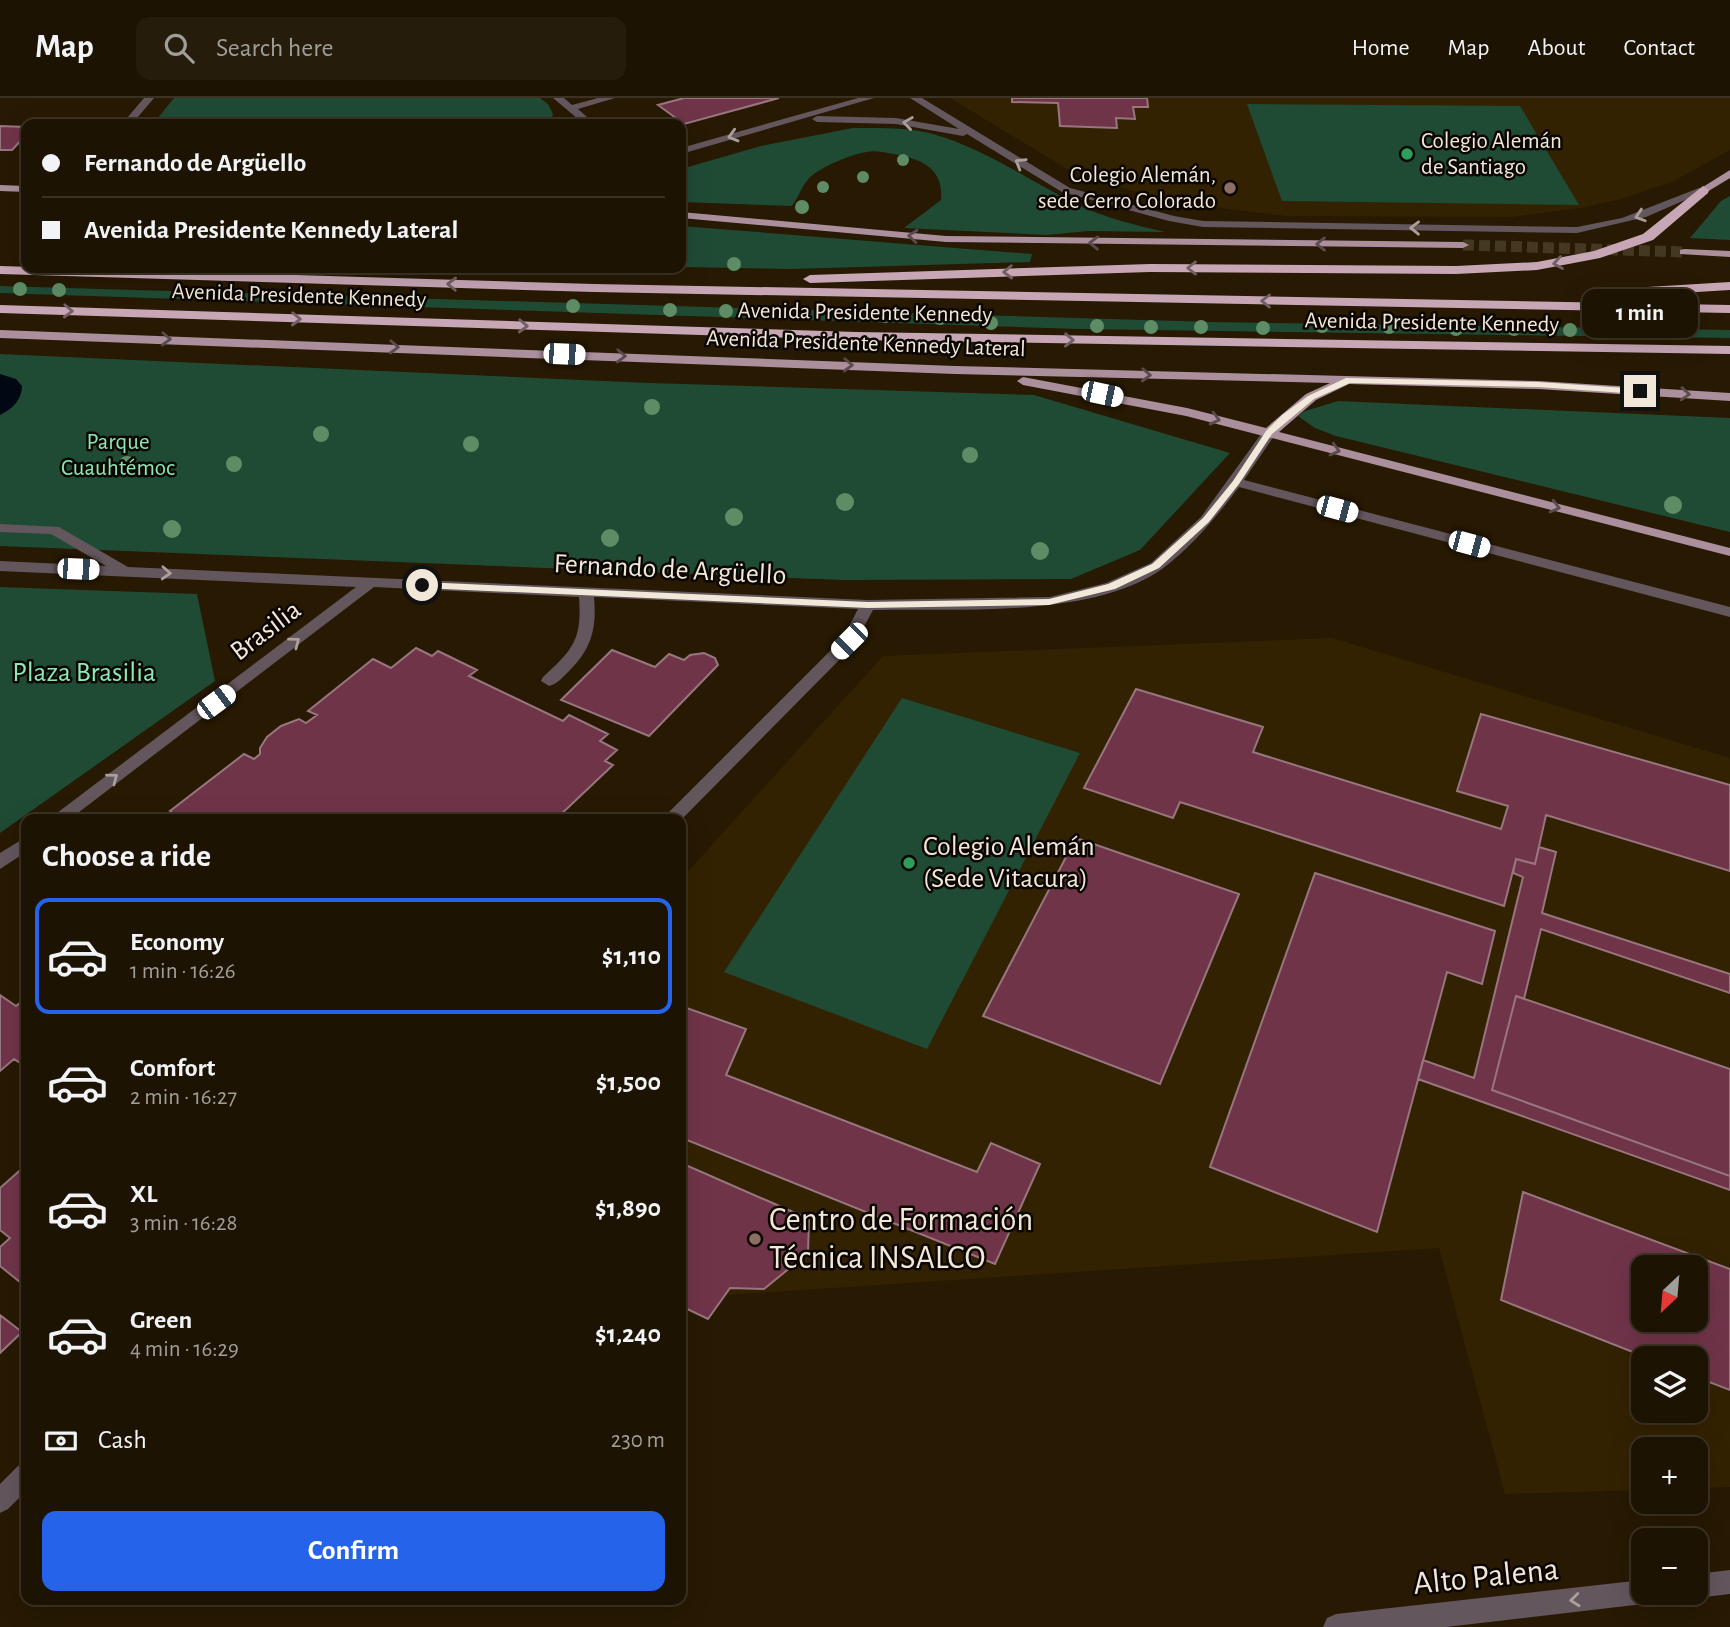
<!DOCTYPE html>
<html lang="en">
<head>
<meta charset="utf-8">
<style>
	:root { --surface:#1d1302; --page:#251c0c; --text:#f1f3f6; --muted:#a09e99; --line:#3b3224; --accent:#2563eb }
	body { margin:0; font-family:"Alegreya Sans",sans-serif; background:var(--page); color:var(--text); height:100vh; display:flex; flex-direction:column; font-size:26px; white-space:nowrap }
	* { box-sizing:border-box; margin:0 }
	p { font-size:23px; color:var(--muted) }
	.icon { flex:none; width:38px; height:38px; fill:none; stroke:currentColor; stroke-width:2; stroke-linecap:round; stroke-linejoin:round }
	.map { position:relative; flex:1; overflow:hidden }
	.drawer { position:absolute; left:21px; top:716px; width:665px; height:791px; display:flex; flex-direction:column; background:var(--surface); border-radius:14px; box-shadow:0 7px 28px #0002,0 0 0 2px var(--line) }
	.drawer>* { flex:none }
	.hud { position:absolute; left:21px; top:21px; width:665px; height:154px; border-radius:14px; box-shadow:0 7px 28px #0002,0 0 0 2px var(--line); display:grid; align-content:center; height:154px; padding:0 21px; background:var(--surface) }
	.needle { width:46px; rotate:206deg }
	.buttons { position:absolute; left:1631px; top:1157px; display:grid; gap:14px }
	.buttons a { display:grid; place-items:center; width:77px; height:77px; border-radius:14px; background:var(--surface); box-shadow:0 7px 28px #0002,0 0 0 2px var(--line); font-size:35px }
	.end { position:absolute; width:32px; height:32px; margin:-16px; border:9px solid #f1e8d9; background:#111; box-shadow:0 0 0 4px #111 }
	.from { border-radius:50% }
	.bubble { position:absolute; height:49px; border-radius:14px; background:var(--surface); box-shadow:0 7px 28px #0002,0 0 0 2px var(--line); font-size:23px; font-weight:600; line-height:49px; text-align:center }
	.car { position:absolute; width:21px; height:42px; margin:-21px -10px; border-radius:9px; box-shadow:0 0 5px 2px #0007; background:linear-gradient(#fff 24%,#345 0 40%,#fff 0 76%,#345 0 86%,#fff 0) }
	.hud b { display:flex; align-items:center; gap:24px; height:66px; font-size:26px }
	.hud b+b { border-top:2px solid var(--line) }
	.hud i { width:18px; height:18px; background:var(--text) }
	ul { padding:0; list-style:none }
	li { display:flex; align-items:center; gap:21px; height:116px; margin:0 14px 10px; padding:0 7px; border:4px solid transparent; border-radius:14px }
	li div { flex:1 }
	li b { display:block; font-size:26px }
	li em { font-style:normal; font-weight:600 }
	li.current { border-color:var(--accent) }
	li>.icon { width:63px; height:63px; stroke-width:1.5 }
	h2 { padding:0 21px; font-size:32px; line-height:84px }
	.pay { display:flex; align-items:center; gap:18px; height:77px; padding:0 21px; font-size:26px }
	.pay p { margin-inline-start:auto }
	.button { display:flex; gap:14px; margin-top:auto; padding:14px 21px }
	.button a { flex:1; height:80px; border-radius:14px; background:var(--accent); color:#fff; font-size:28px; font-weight:600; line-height:80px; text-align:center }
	header { display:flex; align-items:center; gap:42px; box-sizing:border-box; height:98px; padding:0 35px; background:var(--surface); border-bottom:2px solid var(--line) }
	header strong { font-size:33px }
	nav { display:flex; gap:38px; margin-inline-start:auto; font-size:24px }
	.search { width:490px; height:63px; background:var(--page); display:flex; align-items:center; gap:18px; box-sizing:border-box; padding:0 24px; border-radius:14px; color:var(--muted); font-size:26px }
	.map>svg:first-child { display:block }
	.built { fill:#332201; fill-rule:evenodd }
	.green { fill:#1f4b35 }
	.water { fill:#000813 }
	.building { fill:#703449; stroke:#97767f; stroke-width:2; fill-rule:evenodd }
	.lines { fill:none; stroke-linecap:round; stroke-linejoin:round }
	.major-tunnel { stroke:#453822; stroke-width:11; stroke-dasharray:11 5; stroke-linecap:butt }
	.minor { fill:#63565c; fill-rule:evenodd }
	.major { fill:#ab8f9d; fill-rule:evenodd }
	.highway { fill:#c7a6b6; fill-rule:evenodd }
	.tree { fill:#5d8c65 }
	.oneway { stroke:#aa9f9a }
	.oneway2 { stroke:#5b4a4f }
	.oneway3 { stroke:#725e65 }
	.route { fill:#f1e8d9 }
	.leisure-dot { fill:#2e9e5b; stroke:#0b0601; stroke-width:2.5 }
	.education-dot { fill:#8d6e63; stroke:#0b0601; stroke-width:2.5 }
	.labels { text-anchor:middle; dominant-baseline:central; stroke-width:5; stroke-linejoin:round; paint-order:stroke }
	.far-poi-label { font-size:23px; fill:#f1e8d9; stroke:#0b0601; text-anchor:start }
	.far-street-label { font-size:23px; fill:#f1e8d9; stroke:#0b0601 }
	.far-park-label { font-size:23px; fill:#89eab6; stroke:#0b0601 }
	.street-label { font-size:28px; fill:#f1e8d9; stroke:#0b0601 }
	.park-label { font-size:28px; fill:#89eab6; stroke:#0b0601 }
	.poi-label { font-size:28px; fill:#f1e8d9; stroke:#0b0601; text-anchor:start }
	.near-poi-label { font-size:33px; fill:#f1e8d9; stroke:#0b0601; text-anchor:start }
	.near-street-label { font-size:33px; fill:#f1e8d9; stroke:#0b0601 }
</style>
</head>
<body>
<header>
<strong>Map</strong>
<div class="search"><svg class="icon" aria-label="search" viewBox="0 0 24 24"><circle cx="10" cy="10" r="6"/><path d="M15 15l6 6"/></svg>Search here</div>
<nav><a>Home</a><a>Map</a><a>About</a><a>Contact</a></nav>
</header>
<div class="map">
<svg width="1730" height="1529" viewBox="0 0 1730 1529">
	<rect width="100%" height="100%" fill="#271902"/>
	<path class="built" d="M950,0H1730V52L1674,83L1621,101L1581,110L1512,119L1287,118L1199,107L1136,94L1067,71Z
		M1332,540L1730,660V1389L1696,1390V1351H1643V1392L1505,1396L1439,1150L681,1200V781L883,558ZM1643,1169H1696V1222H1643ZM1643,1260H1696V1312H1643Z"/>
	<path class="green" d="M174,0H540L548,6L553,16L550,26H153Z
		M1247,6L1520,8L1579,107L1282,103Z
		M853,30C879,30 908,29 933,36C986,51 1029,83 1078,107C1106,120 1135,127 1165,134L1088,133L1047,137L904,130L941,102C944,70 921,61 894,56C886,55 875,52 867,54C852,56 829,66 817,74C803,82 801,96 792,108L681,104V71L761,48Z
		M1730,98V142L1690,140L1721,103Z
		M681,128L1032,156L1030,164L792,171L681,169Z
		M0,188L1212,224L1730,232V240L1079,231L0,195Z
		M0,256L649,285L1034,297L1230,355L1140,452L1071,481L842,482L0,448Z
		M1338,303L1730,320V434L1336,338L1315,330L1298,318L1305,313Z
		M0,489L197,496L215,583L0,735Z
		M902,600L1080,655L927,951L724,874Z"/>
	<path class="water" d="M0,276L16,281L22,288C22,302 12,311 0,317Z"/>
	<path class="building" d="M684,0H779L684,26L658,7Z
		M1012,0H1147L1148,9H1133L1135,21L1116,20L1117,30L1060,28L1058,5L1012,4Z
		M0,28L26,29V37L12,52H0Z
		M416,550L432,558L438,553L477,572L469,578L563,623L569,617L608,636L600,643L617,652L605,663L613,667L556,721H182L170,713L244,656L254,661L260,656V650L267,639L281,628L299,621L306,625L317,617L308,613L373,561L391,570Z
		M612,552L655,569L669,556L684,562L690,557L704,555L715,560L718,567L649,638L561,602Z
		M1136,591L1263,629L1253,654L1501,731L1508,708L1457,693L1481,616L1730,687V773L1546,717L1535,766L1516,761L1504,808L1180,704L1173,720L1084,690Z
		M1076,740L1239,796L1160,986L983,918Z
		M1539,749L1556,754L1542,815L1730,876V895L1541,831L1524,901L1516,898L1492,992L1730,1078V1092L1418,981L1423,962L1474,980L1523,779L1513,775L1516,761L1535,766Z
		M1315,775L1495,833L1482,886L1447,874L1377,1134L1210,1069Z
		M0,897L16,908L26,900V969L14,961L0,973Z
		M1516,898L1730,971V1078L1492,992Z
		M681,908L746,931L726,977L977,1074L991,1045L1040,1066L995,1166L687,1042L681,1054Z
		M681,1065L809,1121L808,1155L764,1191L730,1190L708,1221L681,1208Z
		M26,1067V1189L0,1168V1149L10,1140L0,1132V1090Z
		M1523,1094L1730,1171V1292L1696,1279V1260H1648L1501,1202ZM1643,1169H1696V1222H1643Z
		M0,1217L22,1234L0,1255Z"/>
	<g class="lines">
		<path class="major-tunnel" d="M1463,147L1684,154"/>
		<path class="minor" d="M144,0H154L132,26H122Z
			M553,0H564L572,7L598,0H615L578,11L595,26H584Z
			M858,0H874L681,56V50Z
			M910,0H922L1070,90L1174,118L1203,123L1577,129L1622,120L1699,90L1708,92L1646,119L1577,135L1203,129L1169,123L1062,94L967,36L963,38L896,26L817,24L812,21L817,18L896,20L959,31Z
			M1269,331L1276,335L1244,382L1730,509V519L1239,389C1217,418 1192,449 1162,471C1091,521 957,510 873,512L854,547L681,722L662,721L843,540L858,511L594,499C597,532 591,552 567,575C561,581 557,586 549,588L541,583L543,579C574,551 582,541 579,499L374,489L70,721H49L356,489L0,473V463L106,468L51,436L0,434V426L59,429L128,469L868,502L1050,499L1106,485L1151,465L1201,419L1264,332Z
			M26,739V754L0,771V755Z
			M26,1364V1393L8,1411L0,1415V1386L18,1368Z
			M1730,1472V1496L1696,1500L1687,1497L1686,1494H1696V1476Z
			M1643,1482V1494H1655L1652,1503L1643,1506L1446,1529H1323L1327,1520L1336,1516Z"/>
		<path class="major" d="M1730,72V80L1707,94L1698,92Z
			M0,87L26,88V94L0,93Z
			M681,114L946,138L1463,144L1469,147L1463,150L946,144L681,120Z
			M1684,151L1730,153V159L1680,156V152Z
			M0,232L955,268L1538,283L1730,295V303L1538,291L1349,286L1316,302L1279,334L1730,450V458L1186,318L1023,287L1017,283L1023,279L1187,310L1266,330L1306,296L1330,285L955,276L0,240Z"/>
		<path class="highway" d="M1703,88L1709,92L1708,95L1653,142L1600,160L1537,172L1456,176L1150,174L810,185L803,181L810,177L1150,166L1456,168L1537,164L1594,153L1643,136Z
			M0,168L594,186L1730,207V215L594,194L0,176Z
			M1730,184V192L1598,200L1591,196L1598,192Z
			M0,207L856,234L1730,248V256L856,242L0,215Z"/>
	</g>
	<g class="tree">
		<circle cx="903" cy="62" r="6"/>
		<circle cx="863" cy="79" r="6"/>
		<circle cx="823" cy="89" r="6"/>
		<circle cx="802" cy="109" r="7"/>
		<circle cx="734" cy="166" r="7"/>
		<circle cx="20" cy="191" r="7"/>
		<circle cx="59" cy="192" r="7"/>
		<circle cx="314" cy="200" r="7"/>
		<circle cx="368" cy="202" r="7"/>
		<circle cx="573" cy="208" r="7"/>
		<circle cx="670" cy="212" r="7"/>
		<circle cx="726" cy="213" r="7"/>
		<circle cx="885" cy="218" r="7"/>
		<circle cx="940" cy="220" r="7"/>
		<circle cx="991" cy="225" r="7"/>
		<circle cx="1097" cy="228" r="7"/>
		<circle cx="1322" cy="228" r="7"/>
		<circle cx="1151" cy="229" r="7"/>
		<circle cx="1201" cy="229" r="7"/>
		<circle cx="1389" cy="229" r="7"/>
		<circle cx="1263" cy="230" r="7"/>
		<circle cx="1456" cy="231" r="7"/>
		<circle cx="1514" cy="231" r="7"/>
		<circle cx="1570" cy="232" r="7"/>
		<circle cx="1666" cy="233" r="7"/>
		<circle cx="652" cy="309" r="8"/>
		<circle cx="321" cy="336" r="8"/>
		<circle cx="471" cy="346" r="8"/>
		<circle cx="970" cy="357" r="8"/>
		<circle cx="127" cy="366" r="8"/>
		<circle cx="234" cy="366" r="8"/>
		<circle cx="845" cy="404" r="9"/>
		<circle cx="1673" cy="407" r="9"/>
		<circle cx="734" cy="419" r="9"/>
		<circle cx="172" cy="431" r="9"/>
		<circle cx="610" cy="440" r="9"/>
		<circle cx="1040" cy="453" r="9"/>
	</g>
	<defs><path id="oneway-chevron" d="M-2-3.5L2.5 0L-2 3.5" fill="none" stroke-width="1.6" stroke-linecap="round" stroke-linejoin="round" transform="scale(1.75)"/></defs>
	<g class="oneway">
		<use href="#oneway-chevron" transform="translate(908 25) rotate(-172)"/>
		<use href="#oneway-chevron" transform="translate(733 38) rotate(164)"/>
		<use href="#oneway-chevron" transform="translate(1020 65) rotate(-149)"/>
		<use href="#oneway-chevron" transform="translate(1640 118) rotate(162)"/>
		<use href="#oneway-chevron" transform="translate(1415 130) rotate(-179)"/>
		<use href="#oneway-chevron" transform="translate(166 475) rotate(3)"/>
		<use href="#oneway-chevron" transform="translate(295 544) rotate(-37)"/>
		<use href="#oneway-chevron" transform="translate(113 680) rotate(-37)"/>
		<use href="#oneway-chevron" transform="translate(1575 1502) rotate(174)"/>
	</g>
	<g class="oneway2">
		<use href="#oneway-chevron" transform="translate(913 138) rotate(-175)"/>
		<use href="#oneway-chevron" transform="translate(1094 145) rotate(-179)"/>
		<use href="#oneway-chevron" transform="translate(1321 146) rotate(-180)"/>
		<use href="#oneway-chevron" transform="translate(166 241) rotate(2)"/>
		<use href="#oneway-chevron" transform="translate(394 249) rotate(2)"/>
		<use href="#oneway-chevron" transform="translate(621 258) rotate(2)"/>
		<use href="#oneway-chevron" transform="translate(848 267) rotate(2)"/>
		<use href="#oneway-chevron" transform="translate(1146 277) rotate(2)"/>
		<use href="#oneway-chevron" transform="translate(1685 296) rotate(4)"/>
		<use href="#oneway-chevron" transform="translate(1215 321) rotate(14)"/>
		<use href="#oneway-chevron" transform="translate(1335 352) rotate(15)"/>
		<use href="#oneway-chevron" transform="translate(1555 409) rotate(15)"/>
	</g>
	<g class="oneway3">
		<use href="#oneway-chevron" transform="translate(1558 165) rotate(171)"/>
		<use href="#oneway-chevron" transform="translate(1192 170) rotate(180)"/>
		<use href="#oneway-chevron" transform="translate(1008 174) rotate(178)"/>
		<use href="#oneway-chevron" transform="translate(452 186) rotate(-178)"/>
		<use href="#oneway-chevron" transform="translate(1266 203) rotate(-179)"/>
		<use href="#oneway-chevron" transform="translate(68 213) rotate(2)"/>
		<use href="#oneway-chevron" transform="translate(296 221) rotate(2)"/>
		<use href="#oneway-chevron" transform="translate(523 228) rotate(2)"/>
		<use href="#oneway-chevron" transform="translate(1069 242) rotate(1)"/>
	</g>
	<path class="route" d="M1346,280L1538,284L1640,291L1644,293L1640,296L1538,289L1350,285L1314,301L1272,336L1239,386L1209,424L1159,470L1115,491L1049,507L868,510L422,490L418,487L422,484L868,504L1049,501L1108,486L1152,466L1203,420L1233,383L1266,333L1282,317L1308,298Z"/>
	<g class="leisure-dot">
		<circle cx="1407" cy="56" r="7"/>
		<circle cx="909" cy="765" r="7"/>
	</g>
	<g class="education-dot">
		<circle cx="1230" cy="90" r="7"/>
		<circle cx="755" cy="1141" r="7"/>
	</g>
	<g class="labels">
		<g class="far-poi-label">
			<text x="1421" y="43">Colegio Alemán<tspan x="1421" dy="26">de Santiago</tspan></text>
			<text x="1216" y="77" text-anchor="end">Colegio Alemán,<tspan x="1216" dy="26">sede Cerro Colorado</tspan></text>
		</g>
		<g class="far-street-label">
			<text transform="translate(299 198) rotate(2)">Avenida Presidente Kennedy</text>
			<text transform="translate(865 215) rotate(1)">Avenida Presidente Kennedy</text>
			<text transform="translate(1432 225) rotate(1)">Avenida Presidente Kennedy</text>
			<text transform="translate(866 246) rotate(2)">Avenida Presidente Kennedy Lateral</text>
		</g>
		<g class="far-park-label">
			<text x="118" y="344">Parque<tspan x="118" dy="26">Cuauhtémoc</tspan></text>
		</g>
		<g class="street-label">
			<text transform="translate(670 472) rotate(3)">Fernando de Argüello</text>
			<text transform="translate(266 533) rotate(-37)">Brasilia</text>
		</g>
		<g class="park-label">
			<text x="84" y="575">Plaza Brasilia</text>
		</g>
		<g class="poi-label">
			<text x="923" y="749">Colegio Alemán<tspan x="923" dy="32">(Sede Vitacura)</tspan></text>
		</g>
		<g class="near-poi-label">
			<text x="769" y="1122">Centro de Formación<tspan x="769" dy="38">Técnica INSALCO</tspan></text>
		</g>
		<g class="near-street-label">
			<text transform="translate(1486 1479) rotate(-6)">Alto Palena</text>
		</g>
	</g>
</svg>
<div class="buttons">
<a><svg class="needle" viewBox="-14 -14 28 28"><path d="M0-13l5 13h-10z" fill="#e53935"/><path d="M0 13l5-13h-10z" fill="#a09e99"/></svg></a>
<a><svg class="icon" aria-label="layers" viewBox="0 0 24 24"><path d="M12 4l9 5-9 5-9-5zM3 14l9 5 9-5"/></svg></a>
<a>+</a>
<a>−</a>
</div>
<i class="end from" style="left:422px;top:487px"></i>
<i class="end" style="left:1640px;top:293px"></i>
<div class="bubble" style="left:1582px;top:191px;width:116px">1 min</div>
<i class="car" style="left:564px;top:256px;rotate:92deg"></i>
<i class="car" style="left:1102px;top:296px;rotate:102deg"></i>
<i class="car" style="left:1337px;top:411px;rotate:105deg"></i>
<i class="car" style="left:1469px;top:446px;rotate:105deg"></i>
<i class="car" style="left:78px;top:471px;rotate:92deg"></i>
<i class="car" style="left:849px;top:543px;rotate:225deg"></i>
<i class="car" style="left:216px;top:604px;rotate:53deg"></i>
<div class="hud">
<b><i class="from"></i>Fernando de Argüello</b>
<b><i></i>Avenida Presidente Kennedy Lateral</b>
</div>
<section class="drawer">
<h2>Choose a ride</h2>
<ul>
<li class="current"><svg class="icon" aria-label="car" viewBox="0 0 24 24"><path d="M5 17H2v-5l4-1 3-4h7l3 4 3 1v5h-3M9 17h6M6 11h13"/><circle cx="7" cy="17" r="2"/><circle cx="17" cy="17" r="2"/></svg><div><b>Economy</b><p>1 min · 16:26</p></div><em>$1,110</em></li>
<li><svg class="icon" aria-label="car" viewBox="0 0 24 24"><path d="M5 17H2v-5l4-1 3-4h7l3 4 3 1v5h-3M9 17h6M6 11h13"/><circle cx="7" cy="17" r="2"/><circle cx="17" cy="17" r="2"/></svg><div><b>Comfort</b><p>2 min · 16:27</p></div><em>$1,500</em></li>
<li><svg class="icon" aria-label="car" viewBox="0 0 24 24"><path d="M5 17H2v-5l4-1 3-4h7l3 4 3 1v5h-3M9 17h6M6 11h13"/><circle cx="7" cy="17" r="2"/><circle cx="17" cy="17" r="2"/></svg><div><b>XL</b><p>3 min · 16:28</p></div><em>$1,890</em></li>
<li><svg class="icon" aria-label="car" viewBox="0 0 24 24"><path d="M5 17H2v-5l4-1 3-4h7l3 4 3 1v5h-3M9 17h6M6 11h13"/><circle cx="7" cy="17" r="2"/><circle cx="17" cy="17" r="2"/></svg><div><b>Green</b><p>4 min · 16:29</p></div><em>$1,240</em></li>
</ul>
<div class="pay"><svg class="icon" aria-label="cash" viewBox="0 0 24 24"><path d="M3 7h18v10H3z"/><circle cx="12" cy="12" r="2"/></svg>Cash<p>230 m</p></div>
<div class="button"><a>Confirm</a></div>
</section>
</div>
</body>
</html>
